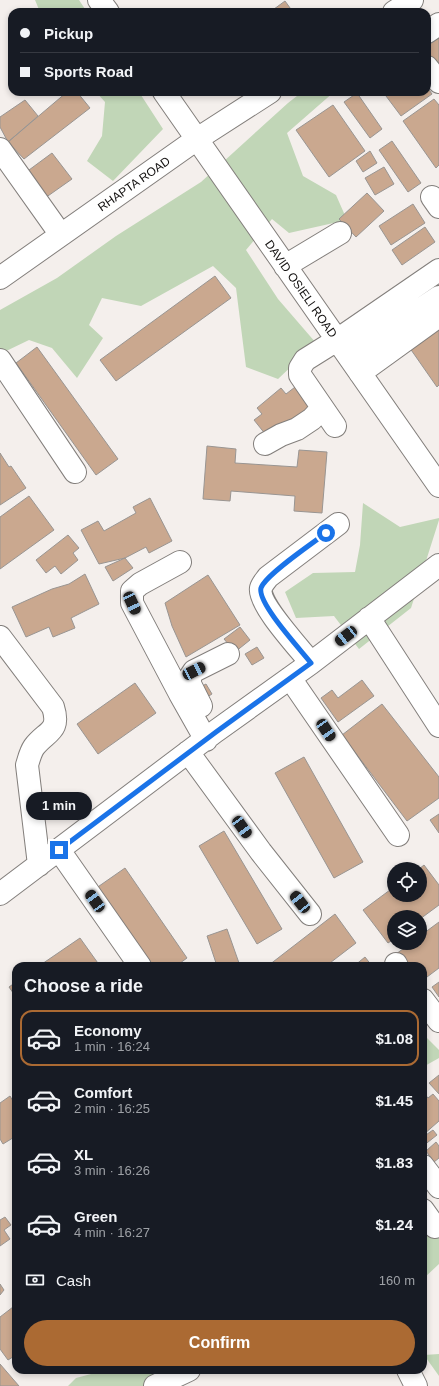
<!DOCTYPE html>
<html lang="en">
<head>
<meta charset="utf-8">
<style>
	:root { --surface:#171b24; --page:#20242c; --text:#f1f3f6; --muted:#9ea1a6; --line:#363941; --accent:#ab6a33 }
	body { margin:0; font-family:Arial,sans-serif; background:var(--page); color:var(--text); height:100vh; display:flex; flex-direction:column; font-size:15px; white-space:nowrap }
	* { box-sizing:border-box; margin:0 }
	p { font-size:13px; color:var(--muted) }
	.icon { flex:none; width:22px; height:22px; fill:none; stroke:currentColor; stroke-width:2; stroke-linecap:round; stroke-linejoin:round }
	.map { position:relative; flex:1; overflow:hidden }
	.side { position:absolute; left:12px; top:962px; width:415px; height:412px; display:flex; flex-direction:column; background:var(--surface); border-radius:12px; box-shadow:0 2px 6px #0003 }
	.side>* { flex:none }
	.guide { position:absolute; left:8px; top:8px; width:423px; height:88px; border-radius:12px; box-shadow:0 2px 6px #0003; display:grid; align-content:center; height:88px; padding:0 12px; background:var(--surface) }
	.tools { position:absolute; left:387px; top:862px; display:grid; gap:8px }
	.tools a { display:grid; place-items:center; width:40px; height:40px; border-radius:50%; background:var(--surface); box-shadow:0 2px 6px #0003; font-size:20px }
	.end { position:absolute; width:18px; height:18px; margin:-9px; border:5px solid #1a73e8; background:#fff; box-shadow:0 0 0 2px #fff }
	.from { border-radius:50% }
	.bubble { position:absolute; height:28px; border-radius:14px; background:var(--surface); box-shadow:0 2px 6px #0003; font-size:13px; font-weight:700; line-height:28px; text-align:center }
	.car { position:absolute; width:12px; height:24px; margin:-12px -6px; border-radius:5px; box-shadow:0 0 3px 1px #0007; background:linear-gradient(#222 24%,#8ab4d8 0 40%,#222 0 76%,#8ab4d8 0 86%,#222 0) }
	.guide b { display:flex; align-items:center; gap:14px; height:38px; font-size:15px }
	.guide b+b { border-top:1px solid var(--line) }
	.guide i { width:10px; height:10px; background:var(--text) }
	ul { padding:0; list-style:none }
	li { display:flex; align-items:center; gap:12px; height:56px; margin:0 8px 6px; padding:0 4px; border:2px solid transparent; border-radius:12px }
	li div { flex:1 }
	li b { display:block; font-size:15px }
	li em { font-style:normal; font-weight:700 }
	li.current { border-color:var(--accent) }
	li>.icon { width:36px; height:36px; stroke-width:1.5 }
	h2 { padding:0 12px; font-size:18px; line-height:48px }
	.pay { display:flex; align-items:center; gap:10px; height:44px; padding:0 12px; font-size:15px }
	.pay p { margin-inline-start:auto }
	.button { display:flex; gap:8px; margin-top:auto; padding:8px 12px }
	.button a { flex:1; height:46px; border-radius:24px; background:var(--accent); color:#fff; font-size:16px; font-weight:700; line-height:46px; text-align:center }
	.map>svg:first-child { display:block }
	.green { fill:#c1d6b7 }
	.building { fill:#caa88f; stroke:#999592 }
	.lines { fill:none; stroke-linecap:round; stroke-linejoin:round }
	.minor-casing { stroke:#837f7c; stroke-width:24 }
	.minor { stroke:#fff; stroke-width:22 }
	.route { stroke:#1a73e8; stroke-width:5 }
	.labels { text-anchor:middle; dominant-baseline:central; stroke-width:4; stroke-linejoin:round; paint-order:stroke }
	.street-label { font-size:12px; fill:#131110; stroke:#fff }
</style>
</head>
<body>
<div class="map">
<svg width="439" height="1386" viewBox="0 0 439 1386">
	<rect width="100%" height="100%" fill="#f4efec"/>
	<path class="green" d="M35,0H79L87,12H40Z
		M96,92H139L163,129L113,181L87,161L102,136L105,102Z
		M302,92H334L287,133L303,176L336,195L347,220L289,233L272,219L246,250L278,299L316,343L278,379L246,367L236,288L213,266L141,306L102,298L89,325L103,338L77,378L52,348L29,340L0,354V310L57,278L116,236L201,182L288,103Z
		M363,503L400,527L439,518V520L411,608L359,649L334,616L296,618L285,592L313,573L355,572L360,545Z
		M423,1034L439,1050V1058L423,1067Z
		M439,1221V1264L423,1279V1240Z
		M439,1354V1376L424,1355Z
		M106,1370H164L154,1386H68L76,1378Z"/>
	<path class="building" d="M285,1L293,12H270Z
		M439,38V76L427,59V46Z
		M427,87L432,94L401,116L383,92H427Z
		M67,92H77L90,108L24,159L8,142Z
		M357,93L382,129L370,138L344,102Z
		M434,99L439,105V165L436,168L403,121Z
		M25,100L38,116L8,142L0,127V117Z
		M333,105L365,151L329,177L296,130Z
		M392,141L421,183L408,192L379,150Z
		M370,151L377,163L363,172L356,161Z
		M52,153L72,179L45,198L29,170Z
		M384,167L394,184L375,195L365,178Z
		M367,193L384,211L356,237L339,219Z
		M413,204L425,223L391,245L379,226Z
		M425,227L435,242L402,265L392,250Z
		M215,276L231,298L116,381L100,360Z
		M439,322V385L437,387L407,344Z
		M37,347L118,459L96,475L16,363Z
		M299,384L315,404L270,440L254,420L262,414L257,408L281,388L286,394Z
		M207,446L236,449L235,463L297,467L299,450L327,452L322,513L294,511L295,496L231,491L230,501L203,499Z
		M0,453L9,467L11,466L26,488L0,505Z
		M29,496L54,530L0,569V517Z
		M150,498L172,541L149,553L146,547L125,558L99,564L81,530L98,521L104,531L136,513L133,507Z
		M68,535L79,548L73,553L78,560L61,574L55,566L46,573L36,560Z
		M125,558L133,568L113,581L105,567Z
		M85,574L99,604L71,618L75,628L53,637L49,627L26,637L12,607L52,589L69,584Z
		M208,575L240,625L186,657L172,626L165,603Z
		M240,627L250,640L235,652L224,639Z
		M257,647L264,658L252,665L245,654Z
		M362,680L374,696L338,722L321,698L332,690L338,698Z
		M135,683L156,713L98,754L77,724Z
		M206,684L212,694L204,699L198,688Z
		M382,704L439,777V798L407,821L342,735Z
		M304,757L363,862L334,878L275,773Z
		M439,814V833L430,820Z
		M224,831L282,929L257,944L199,846Z
		M424,865L439,885V905L420,919V917H394V939L388,943L363,910L394,887V895H420V869H419Z
		M125,868L187,958L176,966H143L92,891Z
		M335,914L356,943L326,966H269V965Z
		M439,922V968L423,980V966H405L396,954L411,943H420V936Z
		M227,929L239,963L231,966H217L207,936Z
		M80,938L100,966H39Z
		M365,957L372,966H354Z
		M16,982V997L9,987Z
		M439,982V997L432,987Z
		M439,1075V1094L429,1083Z
		M423,1092L428,1098L433,1094L439,1101V1121L423,1135Z
		M10,1096L16,1106V1136L3,1144L0,1139V1103Z
		M433,1130L437,1135L423,1146V1137Z
		M436,1142L439,1146V1158L434,1162L426,1151Z
		M5,1217L11,1225L4,1230L10,1239L0,1246V1220Z
		M0,1284L4,1290L0,1295Z
		M13,1307L16,1311V1355L8,1360L0,1349V1317Z
		M0,1364L19,1386H0Z"/>
	<g class="lines">
		<defs>
			<path id="minor" d="M99,0L108,12
				M394,12L412,0
				M427,32L439,24
				M427,67L439,82
				M164,92L439,486
				M0,149L61,235
				M432,197L439,207
				M285,266L340,233
				M0,278L197,139L270,92
				M349,357L439,297
				M0,360L75,472
				M360,373L439,316
				M335,426L300,375V368L305,360L337,340L439,270
				M265,444L281,435L297,429L312,419L322,408
				M180,562L140,584L132,591V603L180,694L206,740
				M369,618L439,726
				M0,637L53,707C61,732 46,731 34,747C30,753 29,759 27,765L39,865
				M311,663C301,650 257,603 261,588C262,584 266,580 268,577L338,524
				M290,678L398,835
				M201,706L190,684V677L194,671L228,654
				M188,752L261,852L310,914
				M59,850L140,966
				M0,894L216,731L311,663L439,565
				M396,964L397,966
				M423,1000L439,1021
				M423,1166L439,1187
				M423,1210L435,1227
				M408,1370L416,1386
				M155,1386L189,1370"/>
		</defs>
		<use href="#minor" class="minor-casing"/>
		<use href="#minor" class="minor"/>
	</g>
	<g class="lines">
		<path class="route" d="M59,850L216,732L311,663C301,650 257,603 261,588C265,575 313,543 326,533"/>
	</g>
	<g class="labels">
		<g class="street-label">
			<text transform="translate(134 184) rotate(-35)">RHAPTA ROAD</text>
			<text transform="translate(301 289) rotate(55)">DAVID OSIELI ROAD</text>
		</g>
	</g>
</svg>
<div class="tools">
<a><svg class="icon" aria-label="locate" viewBox="0 0 24 24"><circle cx="12" cy="12" r="6"/><path d="M12 2v4M12 18v4M2 12h4M18 12h4"/></svg></a>
<a><svg class="icon" aria-label="layers" viewBox="0 0 24 24"><path d="M12 4l9 5-9 5-9-5zM3 14l9 5 9-5"/></svg></a>
</div>
<i class="end from" style="left:326px;top:533px"></i>
<i class="end" style="left:59px;top:850px"></i>
<div class="bubble" style="left:26px;top:792px;width:66px">1 min</div>
<i class="car" style="left:132px;top:603px;rotate:155deg"></i>
<i class="car" style="left:346px;top:636px;rotate:232deg"></i>
<i class="car" style="left:194px;top:671px;rotate:63deg"></i>
<i class="car" style="left:326px;top:730px;rotate:146deg"></i>
<i class="car" style="left:242px;top:827px;rotate:144deg"></i>
<i class="car" style="left:95px;top:901px;rotate:325deg"></i>
<i class="car" style="left:300px;top:902px;rotate:322deg"></i>
<div class="guide">
<b><i class="from"></i>Pickup</b>
<b><i></i>Sports Road</b>
</div>
<section class="side">
<h2>Choose a ride</h2>
<ul>
<li class="current"><svg class="icon" aria-label="car" viewBox="0 0 24 24"><path d="M5 17H2v-5l4-1 3-4h7l3 4 3 1v5h-3M9 17h6M6 11h13"/><circle cx="7" cy="17" r="2"/><circle cx="17" cy="17" r="2"/></svg><div><b>Economy</b><p>1 min · 16:24</p></div><em>$1.08</em></li>
<li><svg class="icon" aria-label="car" viewBox="0 0 24 24"><path d="M5 17H2v-5l4-1 3-4h7l3 4 3 1v5h-3M9 17h6M6 11h13"/><circle cx="7" cy="17" r="2"/><circle cx="17" cy="17" r="2"/></svg><div><b>Comfort</b><p>2 min · 16:25</p></div><em>$1.45</em></li>
<li><svg class="icon" aria-label="car" viewBox="0 0 24 24"><path d="M5 17H2v-5l4-1 3-4h7l3 4 3 1v5h-3M9 17h6M6 11h13"/><circle cx="7" cy="17" r="2"/><circle cx="17" cy="17" r="2"/></svg><div><b>XL</b><p>3 min · 16:26</p></div><em>$1.83</em></li>
<li><svg class="icon" aria-label="car" viewBox="0 0 24 24"><path d="M5 17H2v-5l4-1 3-4h7l3 4 3 1v5h-3M9 17h6M6 11h13"/><circle cx="7" cy="17" r="2"/><circle cx="17" cy="17" r="2"/></svg><div><b>Green</b><p>4 min · 16:27</p></div><em>$1.24</em></li>
</ul>
<div class="pay"><svg class="icon" aria-label="cash" viewBox="0 0 24 24"><path d="M3 7h18v10H3z"/><circle cx="12" cy="12" r="2"/></svg>Cash<p>160 m</p></div>
<div class="button"><a>Confirm</a></div>
</section>
</div>
</body>
</html>
